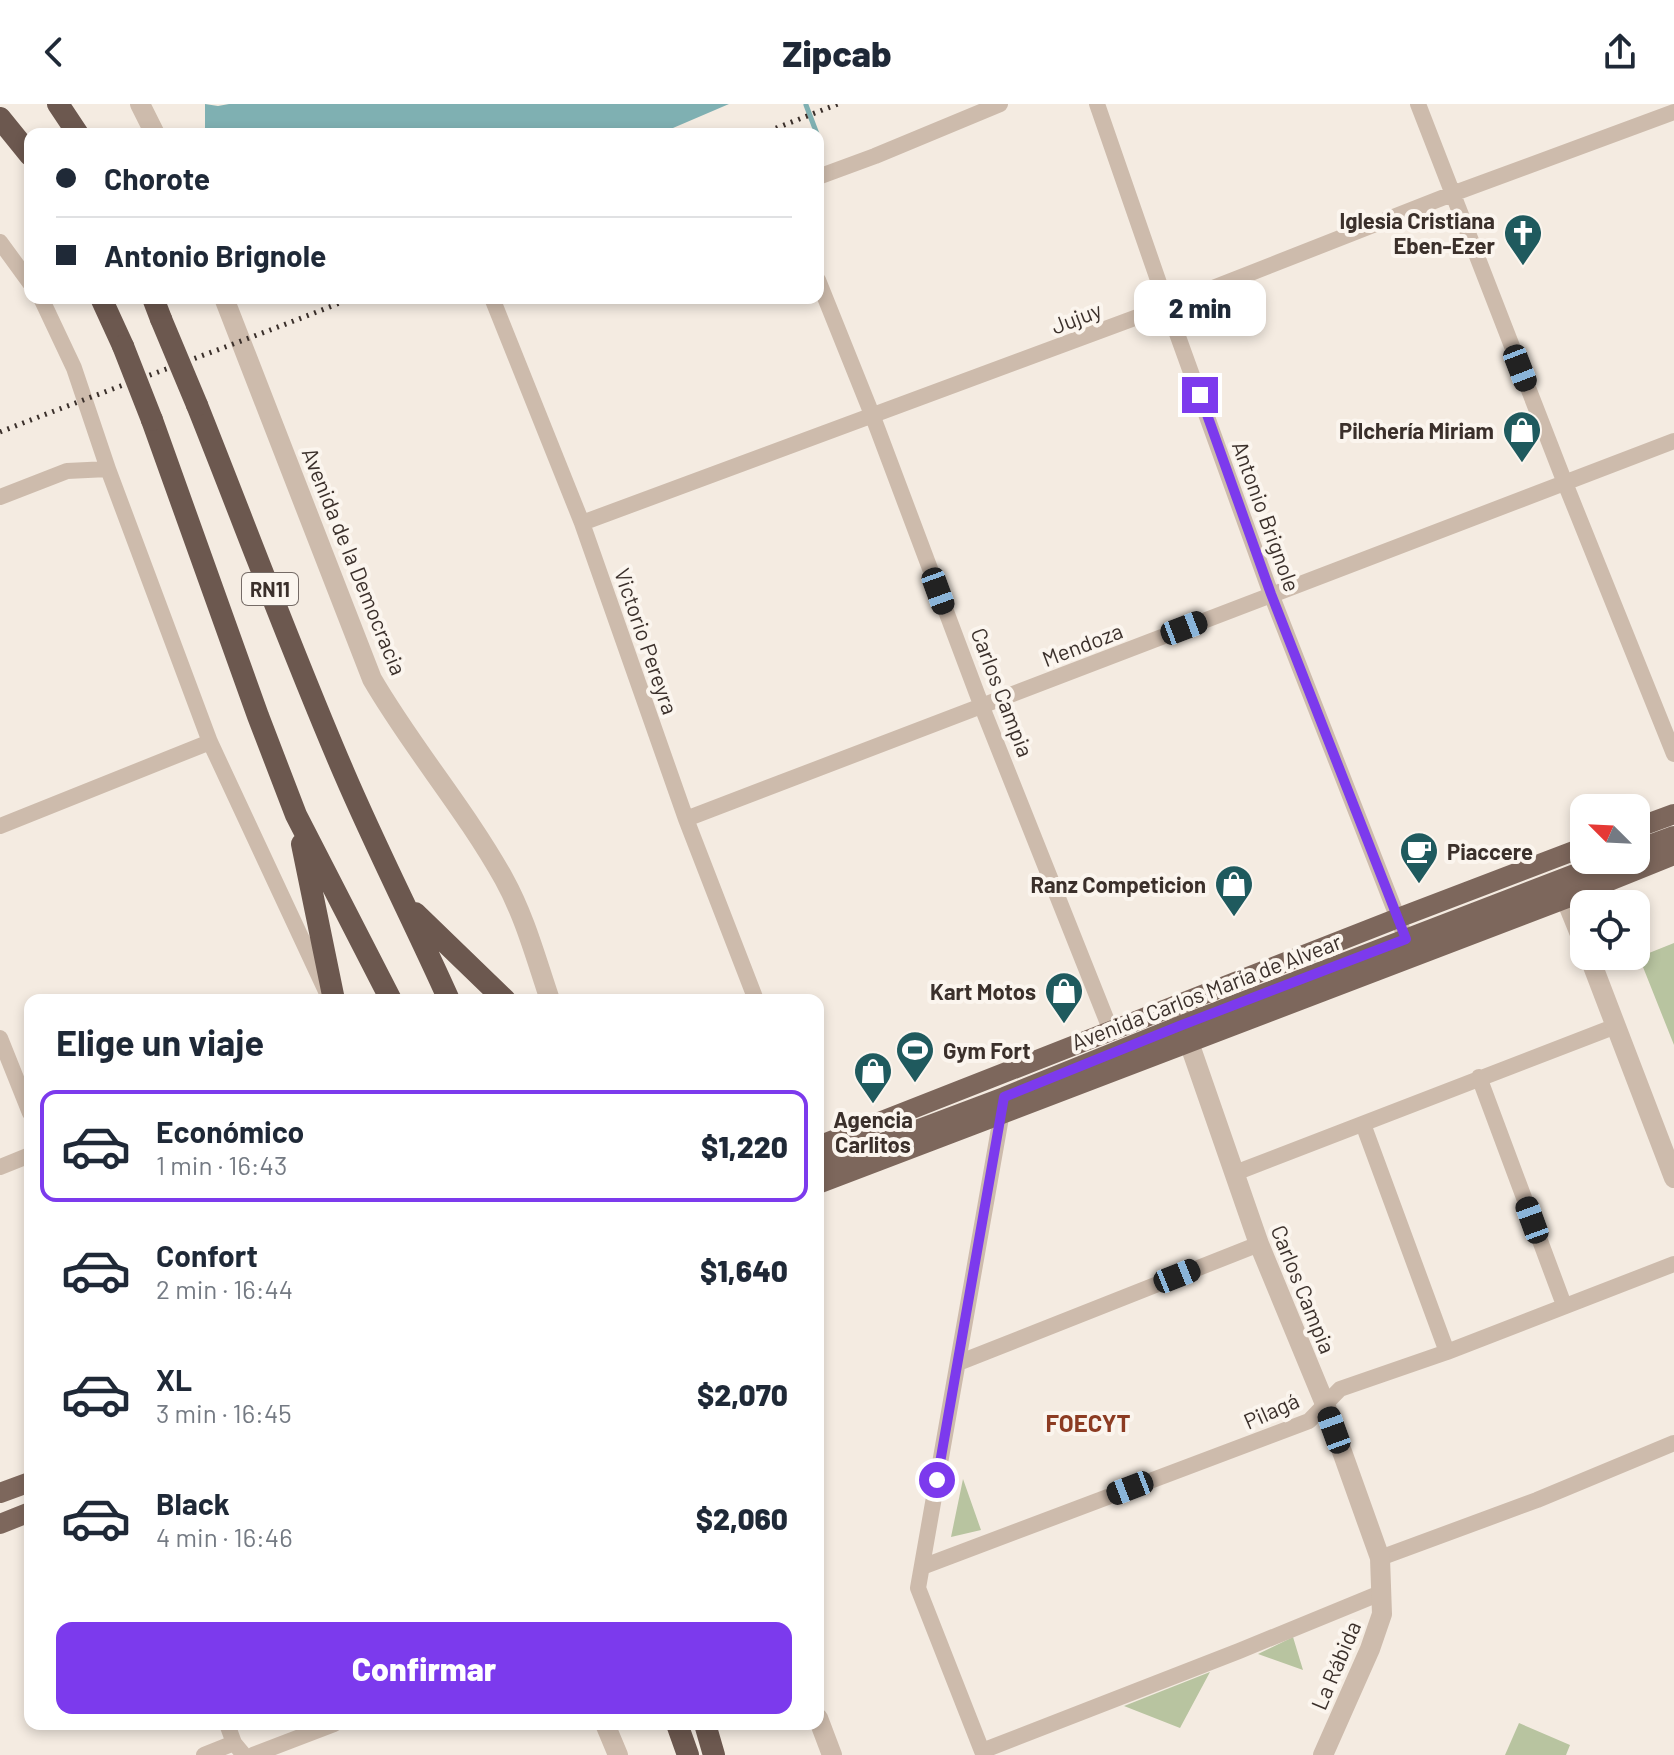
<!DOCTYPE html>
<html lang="es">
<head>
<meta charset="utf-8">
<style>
	:root { --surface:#fff; --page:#f2f2f3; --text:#1f2937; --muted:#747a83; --line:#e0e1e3; --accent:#7c3aed }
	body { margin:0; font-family:Barlow,sans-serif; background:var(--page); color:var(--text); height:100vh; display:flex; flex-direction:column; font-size:30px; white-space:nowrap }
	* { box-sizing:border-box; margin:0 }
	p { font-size:26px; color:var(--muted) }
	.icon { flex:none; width:44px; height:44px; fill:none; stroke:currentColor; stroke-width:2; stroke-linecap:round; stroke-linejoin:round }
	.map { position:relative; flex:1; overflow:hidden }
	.details { position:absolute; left:24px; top:890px; width:800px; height:736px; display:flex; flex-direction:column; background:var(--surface); border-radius:16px; box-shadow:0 4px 12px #0003 }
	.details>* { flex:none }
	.hud { position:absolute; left:24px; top:24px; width:800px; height:176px; border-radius:16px; box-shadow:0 4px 12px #0003; display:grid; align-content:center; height:176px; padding:0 32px; background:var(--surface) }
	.needle { width:52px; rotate:294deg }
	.fabs { position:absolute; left:1570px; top:690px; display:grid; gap:16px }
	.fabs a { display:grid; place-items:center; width:80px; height:80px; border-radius:16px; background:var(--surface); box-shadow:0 4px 12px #0003; font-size:40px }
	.end { position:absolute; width:36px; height:36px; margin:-18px; border:10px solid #7c3aed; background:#fff; box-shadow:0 0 0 4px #fff }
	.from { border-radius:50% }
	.bubble { position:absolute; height:56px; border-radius:16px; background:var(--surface); box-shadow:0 4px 12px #0003; font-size:26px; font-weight:800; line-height:56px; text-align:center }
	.car { position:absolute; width:24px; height:48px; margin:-24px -12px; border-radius:10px; box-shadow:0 0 6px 2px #0007; background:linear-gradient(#222 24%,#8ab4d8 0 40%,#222 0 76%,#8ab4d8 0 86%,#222 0) }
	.hud b { display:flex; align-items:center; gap:28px; height:76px; font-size:30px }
	.hud b+b { border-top:2px solid var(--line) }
	.hud i { width:20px; height:20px; background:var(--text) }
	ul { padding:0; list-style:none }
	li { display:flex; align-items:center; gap:24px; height:112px; margin:0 16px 12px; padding:0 16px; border:4px solid transparent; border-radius:16px }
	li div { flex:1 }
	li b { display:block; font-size:30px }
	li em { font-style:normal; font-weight:800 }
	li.current { border-color:var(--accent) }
	li>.icon { width:72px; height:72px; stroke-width:1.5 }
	h2 { padding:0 32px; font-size:36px; line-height:96px }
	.primary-button { display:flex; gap:16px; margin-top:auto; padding:16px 32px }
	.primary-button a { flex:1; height:92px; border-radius:16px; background:var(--accent); color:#fff; font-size:32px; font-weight:800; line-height:92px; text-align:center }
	header { display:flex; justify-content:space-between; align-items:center; height:104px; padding:0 32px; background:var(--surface); font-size:36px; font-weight:800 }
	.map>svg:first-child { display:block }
	.green { fill:#b8c4a0 }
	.water { fill:#7fb0b2 }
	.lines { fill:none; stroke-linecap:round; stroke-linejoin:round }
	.stream { stroke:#7fb0b2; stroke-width:5 }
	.minor { stroke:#cdbbac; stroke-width:16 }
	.tertiary { stroke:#cdbbac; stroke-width:20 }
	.primary { stroke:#7d675c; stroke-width:20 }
	.trunk { stroke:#6c584f; stroke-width:22 }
	.rail { stroke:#3b302b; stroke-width:5; stroke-dasharray:2 6; stroke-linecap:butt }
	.trunk-bridge { stroke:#6c584f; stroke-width:22 }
	.route { stroke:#7c3aed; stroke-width:10 }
	.labels { text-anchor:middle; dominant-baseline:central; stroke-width:8; stroke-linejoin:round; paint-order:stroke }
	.shield { fill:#fbf5ee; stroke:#756b66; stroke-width:2 }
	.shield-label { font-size:20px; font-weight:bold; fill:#3b302b }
	.poi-label { font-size:22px; font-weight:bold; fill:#3b302b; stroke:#fbf5ee; text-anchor:end }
	.street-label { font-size:22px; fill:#3b302b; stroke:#fbf5ee }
	.neighbourhood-label { font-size:24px; font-weight:bold; fill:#8c3b22; stroke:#fbf5ee }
</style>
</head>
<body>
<header><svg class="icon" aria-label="back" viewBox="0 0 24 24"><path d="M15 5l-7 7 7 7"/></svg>Zipcab<svg class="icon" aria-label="share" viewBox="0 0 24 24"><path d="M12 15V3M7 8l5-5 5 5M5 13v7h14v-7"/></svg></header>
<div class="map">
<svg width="1674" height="1651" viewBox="0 0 1674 1651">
	<rect width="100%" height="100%" fill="#f4ebe1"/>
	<path class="green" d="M1674,839V941L1639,853Z
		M963,1375L981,1426L951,1433Z
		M1293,1533L1303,1566L1258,1550Z
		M1210,1568L1180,1624L1124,1602Z
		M1519,1619L1570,1641L1566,1651H1505Z"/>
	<path class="water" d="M205,0L218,2L229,0H729L659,30H205Z"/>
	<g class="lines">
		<path class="stream" d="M806,1L817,30
			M818,33L820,39L818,41"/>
		<path class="minor" d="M1097,0L1167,202L1271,490L1406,835
			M1418,0L1565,379L1674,650
			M818,73L875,52L1000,0
			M0,138L30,179
			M818,176L873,313L982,603L1111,927
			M41,194L74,264L108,365L210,638L326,887
			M492,194L582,419L686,715L756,896
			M0,393L67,367L108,365
			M582,419L1167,202L1452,90L1674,8
			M686,715L1674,337
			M0,722L210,638
			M0,934L30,1009
			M1479,973L1564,1201
			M1003,1002L918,1484L982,1647L1239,1547L1383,1488
			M1363,1020L1447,1248
			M0,1063L30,1051
			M1235,1069L1616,922
			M958,1259L1259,1140
			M1380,1454L1537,1396L1674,1339
			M922,1463L1309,1317L1340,1285L1447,1248L1674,1160
			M227,1620L234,1639
			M204,1651L234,1639L244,1651
			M253,1651L334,1620"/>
		<path class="tertiary" d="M140,0L155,30
			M224,194L372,575C412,644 465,705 504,775C525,813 536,855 550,896
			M1560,781L1584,840
			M1589,852L1674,1074
			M1176,901L1259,1140L1325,1300L1380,1454L1382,1510L1370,1545L1323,1651
			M818,1614L832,1651
			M605,1620L618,1651"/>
		<path class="primary" d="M1636,724L1674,710
			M1636,746L1674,732
			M818,1042L1398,814L1584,743
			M818,1063L1004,993L1182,921L1611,756
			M818,1080L1565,795L1674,751
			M0,1389L30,1378
			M0,1420L30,1408"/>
		<path class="trunk" d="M58,0L78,30
			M0,14L30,51
			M101,194L123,242
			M153,194L161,215
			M197,301C246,424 292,548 344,669C377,746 415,820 449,896
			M152,316L258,612L296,711L391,896
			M302,740L334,896
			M415,809L505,896
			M677,1620L688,1651
			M705,1620L714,1651"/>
		<path class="rail" d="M761,30L838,0
			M0,328C117,282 235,241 352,194"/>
		<path class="trunk-bridge" d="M161,215L197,301
			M123,242L152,316"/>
	</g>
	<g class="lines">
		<path class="route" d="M937,1376L1004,993L1182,921L1406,835L1271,490L1200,291"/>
	</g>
	<defs>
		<symbol id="church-pin" viewBox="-11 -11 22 30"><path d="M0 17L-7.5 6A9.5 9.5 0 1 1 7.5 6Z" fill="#1f5a5e" stroke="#fbf5ee"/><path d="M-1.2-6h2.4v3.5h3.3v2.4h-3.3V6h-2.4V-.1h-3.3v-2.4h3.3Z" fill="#fff"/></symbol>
		<symbol id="shop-pin" viewBox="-11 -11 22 30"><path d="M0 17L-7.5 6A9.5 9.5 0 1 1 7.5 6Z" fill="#1f5a5e" stroke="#fbf5ee"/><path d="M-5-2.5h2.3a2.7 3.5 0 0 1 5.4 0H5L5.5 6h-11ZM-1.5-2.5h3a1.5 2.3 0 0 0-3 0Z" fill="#fff"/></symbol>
		<symbol id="cafe-pin" viewBox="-11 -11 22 30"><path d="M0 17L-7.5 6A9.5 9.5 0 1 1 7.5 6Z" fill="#1f5a5e" stroke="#fbf5ee"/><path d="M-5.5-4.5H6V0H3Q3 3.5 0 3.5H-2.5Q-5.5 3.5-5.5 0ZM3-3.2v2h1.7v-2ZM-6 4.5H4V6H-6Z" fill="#fff"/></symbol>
		<symbol id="stadium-pin" viewBox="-11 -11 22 30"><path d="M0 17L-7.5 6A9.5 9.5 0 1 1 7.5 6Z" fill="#1f5a5e" stroke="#fbf5ee"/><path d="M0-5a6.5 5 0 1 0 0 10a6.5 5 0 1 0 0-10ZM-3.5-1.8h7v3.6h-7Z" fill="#fff"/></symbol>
	</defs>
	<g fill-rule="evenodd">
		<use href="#church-pin" x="1501" y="107" width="44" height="60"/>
		<use href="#shop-pin" x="1500" y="304" width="44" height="60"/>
		<use href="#cafe-pin" x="1397" y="725" width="44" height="60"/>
		<use href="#shop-pin" x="1212" y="758" width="44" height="60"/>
		<use href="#shop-pin" x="1042" y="865" width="44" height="60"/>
		<use href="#stadium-pin" x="893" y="924" width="44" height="60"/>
		<use href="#shop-pin" x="851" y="945" width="44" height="60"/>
	</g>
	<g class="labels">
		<rect class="shield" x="242" y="469" width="56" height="32" rx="6"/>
		<g class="shield-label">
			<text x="270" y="485">RN11</text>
		</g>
		<g class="poi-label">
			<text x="1495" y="116">Iglesia Cristiana<tspan x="1495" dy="25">Eben-Ezer</tspan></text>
			<text x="1494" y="326">Pilchería Miriam</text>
			<text x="1447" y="747" text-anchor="start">Piaccere</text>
			<text x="1206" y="780">Ranz Competicion</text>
			<text x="1036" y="887">Kart Motos</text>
			<text x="943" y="946" text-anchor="start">Gym Fort</text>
			<text x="873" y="1015" text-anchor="middle">Agencia<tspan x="873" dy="25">Carlitos</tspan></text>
		</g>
		<g class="street-label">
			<text transform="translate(1076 213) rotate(-21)">Jujuy</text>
			<text transform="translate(1267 412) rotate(70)">Antonio Brignole</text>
			<text transform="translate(355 457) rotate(68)">Avenida de la Democracia</text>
			<text transform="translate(647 537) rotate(71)">Victorio Pereyra</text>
			<text transform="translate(1082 540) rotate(-21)">Mendoza</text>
			<text transform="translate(1003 588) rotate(69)">Carlos Campia</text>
			<text transform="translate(1206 887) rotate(-21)">Avenida Carlos María de Alvear</text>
			<text transform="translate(1304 1185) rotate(68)">Carlos Campia</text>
			<text transform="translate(1271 1306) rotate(-24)">Pilagá</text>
			<text transform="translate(1335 1561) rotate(-67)">La Rábida</text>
		</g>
		<g class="neighbourhood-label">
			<text x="1088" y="1318">FOECYT</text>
		</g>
	</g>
</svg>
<div class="fabs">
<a><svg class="needle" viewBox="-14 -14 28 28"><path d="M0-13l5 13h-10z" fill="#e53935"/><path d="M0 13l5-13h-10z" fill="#747a83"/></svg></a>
<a><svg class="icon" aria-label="locate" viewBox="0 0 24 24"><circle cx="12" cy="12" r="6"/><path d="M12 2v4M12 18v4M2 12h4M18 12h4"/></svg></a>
</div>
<i class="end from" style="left:937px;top:1376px"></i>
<i class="end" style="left:1200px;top:291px"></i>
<div class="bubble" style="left:1134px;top:176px;width:132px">2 min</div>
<i class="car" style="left:1520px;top:264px;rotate:159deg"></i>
<i class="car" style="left:938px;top:487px;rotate:160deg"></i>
<i class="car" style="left:1184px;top:524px;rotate:69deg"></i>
<i class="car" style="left:1532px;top:1116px;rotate:340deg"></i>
<i class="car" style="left:1177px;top:1172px;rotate:68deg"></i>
<i class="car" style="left:1334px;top:1326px;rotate:340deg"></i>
<i class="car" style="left:1130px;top:1384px;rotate:249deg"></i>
<div class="hud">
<b><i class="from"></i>Chorote</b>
<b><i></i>Antonio Brignole</b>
</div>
<section class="details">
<h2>Elige un viaje</h2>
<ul>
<li class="current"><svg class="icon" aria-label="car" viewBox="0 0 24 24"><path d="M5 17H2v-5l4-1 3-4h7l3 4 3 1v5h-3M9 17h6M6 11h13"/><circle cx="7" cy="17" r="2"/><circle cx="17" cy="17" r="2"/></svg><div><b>Económico</b><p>1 min · 16:43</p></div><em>$1,220</em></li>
<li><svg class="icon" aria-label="car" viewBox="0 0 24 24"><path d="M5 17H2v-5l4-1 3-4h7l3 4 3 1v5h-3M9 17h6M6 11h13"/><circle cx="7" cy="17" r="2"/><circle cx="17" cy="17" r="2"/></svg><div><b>Confort</b><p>2 min · 16:44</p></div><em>$1,640</em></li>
<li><svg class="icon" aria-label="car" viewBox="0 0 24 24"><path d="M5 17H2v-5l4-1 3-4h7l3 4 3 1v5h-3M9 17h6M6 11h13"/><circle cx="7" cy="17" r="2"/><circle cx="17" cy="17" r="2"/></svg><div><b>XL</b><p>3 min · 16:45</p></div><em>$2,070</em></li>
<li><svg class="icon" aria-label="car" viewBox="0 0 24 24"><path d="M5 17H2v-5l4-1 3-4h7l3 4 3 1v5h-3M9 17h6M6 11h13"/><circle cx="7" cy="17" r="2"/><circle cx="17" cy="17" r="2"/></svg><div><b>Black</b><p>4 min · 16:46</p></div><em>$2,060</em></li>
</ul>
<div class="primary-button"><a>Confirmar</a></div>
</section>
</div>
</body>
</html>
